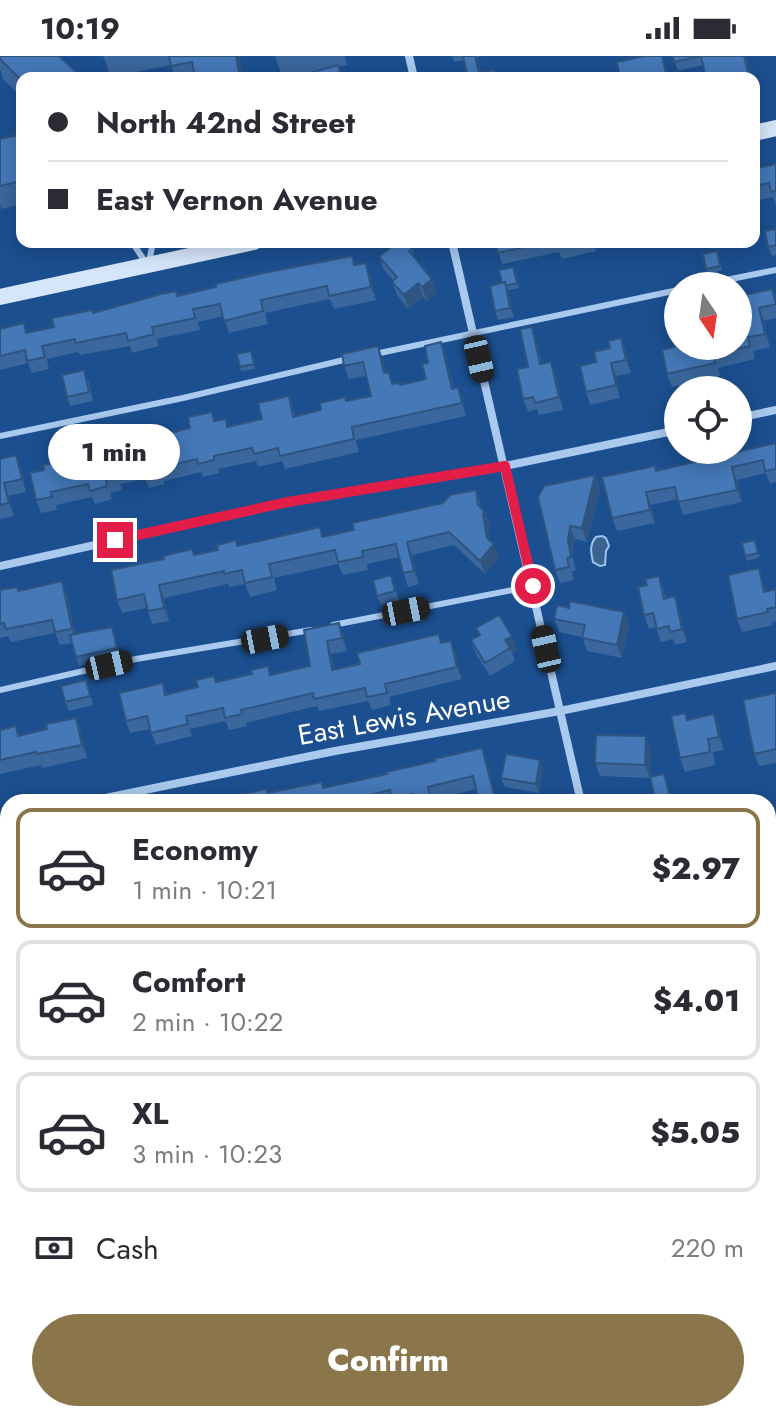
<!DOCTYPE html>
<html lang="en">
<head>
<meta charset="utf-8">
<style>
	:root { --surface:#fff; --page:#f2f2f3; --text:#2b2b33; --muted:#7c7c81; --line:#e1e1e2; --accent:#8a764a }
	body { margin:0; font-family:Jost,sans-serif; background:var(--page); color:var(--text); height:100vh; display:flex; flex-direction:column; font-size:30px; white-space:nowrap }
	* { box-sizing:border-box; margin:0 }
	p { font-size:26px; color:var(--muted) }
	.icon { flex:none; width:44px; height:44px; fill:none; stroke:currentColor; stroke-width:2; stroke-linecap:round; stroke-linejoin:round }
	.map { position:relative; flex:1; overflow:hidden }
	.sheet { position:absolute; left:0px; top:738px; width:776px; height:628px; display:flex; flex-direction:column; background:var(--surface); border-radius:24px 24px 0 0; box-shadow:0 4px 20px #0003 }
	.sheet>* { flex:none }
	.banner { position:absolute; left:16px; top:16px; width:744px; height:176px; border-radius:16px; box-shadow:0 4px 20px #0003; display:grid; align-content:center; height:176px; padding:0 32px; background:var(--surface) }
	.needle { width:52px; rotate:167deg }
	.controls { position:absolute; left:664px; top:216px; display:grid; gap:16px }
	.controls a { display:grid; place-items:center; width:88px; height:88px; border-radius:50%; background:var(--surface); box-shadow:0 4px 20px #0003; font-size:40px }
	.end { position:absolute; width:36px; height:36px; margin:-18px; border:10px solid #e11d48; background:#fff; box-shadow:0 0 0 4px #fff }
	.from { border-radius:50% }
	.bubble { position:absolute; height:56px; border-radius:28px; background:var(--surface); box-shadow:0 4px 20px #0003; font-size:26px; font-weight:800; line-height:56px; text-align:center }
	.car { position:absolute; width:24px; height:48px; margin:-24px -12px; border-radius:10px; box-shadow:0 0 6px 2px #0007; background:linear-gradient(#222 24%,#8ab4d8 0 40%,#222 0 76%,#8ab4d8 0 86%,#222 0) }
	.banner b { display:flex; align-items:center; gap:28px; height:76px; font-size:30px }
	.banner b+b { border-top:2px solid var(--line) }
	.banner i { width:20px; height:20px; background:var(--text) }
	ul { padding:14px 0 0; list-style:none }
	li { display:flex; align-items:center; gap:24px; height:120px; margin:0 16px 12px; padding:0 16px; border:4px solid var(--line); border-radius:16px }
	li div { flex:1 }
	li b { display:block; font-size:30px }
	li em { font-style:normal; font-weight:800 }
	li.active { border-color:var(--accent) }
	li>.icon { width:72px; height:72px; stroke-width:1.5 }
	.pay { display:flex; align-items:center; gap:20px; height:88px; padding:0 32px; font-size:30px }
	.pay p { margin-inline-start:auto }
	.action { display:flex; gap:16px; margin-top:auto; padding:16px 32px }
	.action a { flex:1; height:92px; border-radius:48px; background:var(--accent); color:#fff; font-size:32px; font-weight:800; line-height:92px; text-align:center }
	.status { display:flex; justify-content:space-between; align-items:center; height:56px; padding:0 40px; background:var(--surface); direction:ltr }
	.status svg { height:22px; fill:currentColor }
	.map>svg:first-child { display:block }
	.water { fill:#3c6290; stroke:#9cc4f0; stroke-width:2 }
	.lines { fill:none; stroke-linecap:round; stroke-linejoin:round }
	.lane { stroke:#a9c9ee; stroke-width:6 }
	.street { stroke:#a9c9ee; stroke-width:8 }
	.secondary { stroke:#d6e6fa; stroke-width:16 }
	.wall { fill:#3a679d }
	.shaded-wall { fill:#305480 }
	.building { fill:#4478b7; stroke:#305480; stroke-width:2 }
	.route { stroke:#e11d48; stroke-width:10 }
	.labels { text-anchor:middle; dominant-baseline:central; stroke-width:8; stroke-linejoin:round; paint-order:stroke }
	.street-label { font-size:28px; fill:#fff; stroke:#1b4f8f }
</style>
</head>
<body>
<div class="status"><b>10:19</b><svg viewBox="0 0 49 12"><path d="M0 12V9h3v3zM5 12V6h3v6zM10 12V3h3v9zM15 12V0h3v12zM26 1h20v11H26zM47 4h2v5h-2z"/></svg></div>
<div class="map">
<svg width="776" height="1366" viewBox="0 0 776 1366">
	<rect width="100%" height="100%" fill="#1b4f8f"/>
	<path class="water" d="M602,480L606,482L609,490L606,495L605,509L600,510L593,506C591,497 589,489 596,481Z"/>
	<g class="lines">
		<path class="lane" d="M132,186L146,207
			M149,206L153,186
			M696,230L776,214
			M375,298L678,234
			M0,380L183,342L348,303
			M333,569L533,530
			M0,634L136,603L311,574
			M740,746H742
			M0,893L8,891
			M0,1045L5,1071
			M0,1183L8,1181
			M768,1265L776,1264"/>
		<path class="street" d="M409,0L414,22
			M452,186L581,746
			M738,362L776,354
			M0,510L288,446L505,410L678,374
			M86,746L335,695L560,655L776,610
			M0,764L8,762
			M768,863L776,862
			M0,1029L8,1027
			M768,1143L776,1141
			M753,1358L755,1366"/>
		<path class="secondary" d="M754,77L776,72
			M0,241L254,186"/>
	</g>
	<path class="wall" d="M0,0L22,22V41L3,23L0,13Z
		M103,0H239L244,22H175L171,9L111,21Z
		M275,0H345L347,9L283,22Z
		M452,0H483L477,1L481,17L494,14L497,22H468L464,4L454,6Z
		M673,0H746L751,22H706L703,9L678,15Z
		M22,78V148L2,153L0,149V83Z
		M776,108V149L773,141L754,145V113Z
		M776,173V199L772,200L768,191Z
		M495,186H594L596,195L562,203L559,196L502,208Z
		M412,193L415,203L437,236L427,245L423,241L408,253L397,239L392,226L393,224L384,214L379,201Z
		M719,199L722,214L708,218L706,213Z
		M352,200L355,209L366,207L370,219L376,244L334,253L330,243L265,257L268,268L229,277L223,260L198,266L200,274L157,283L159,290L132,297L130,290L80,299L78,296L47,303L49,313L32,317L28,307L0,314V273L24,267L27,277L54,271L93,257L216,231Z
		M515,215L519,232L508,234L514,261L498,264L495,255L502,227Z
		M772,233L776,242V262L764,265L770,291L753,295L755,303L718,312L720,320L672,331L667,318L675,291L738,290L744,256Z
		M621,282L626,295L631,317L616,320L620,342L590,349L586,336L596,306Z
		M536,283L542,308L556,318L563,354L539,359L537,353L528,356L523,343L528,311Z
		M445,299L454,332L458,331L466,360L356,384L359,396L285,413L282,405L258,411L256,405L218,413L219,417L203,421L201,416L164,425V428L149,432L145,423L120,428L122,434L110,437L112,443L95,448L92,441L56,449L57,454L41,457L36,444L44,414L138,390L190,372L212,356L215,365L228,371L262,363L289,340L295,360L321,354L346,345L371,340L366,320L349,323L344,310L383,303L386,317L389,316L393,328L401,329L426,323L428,307Z
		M253,300L255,313L241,315L240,311Z
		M88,323L93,345L70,350L67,341Z
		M776,387V426L770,428L766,417L737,424L742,446L683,459L678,443L651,449L655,467L617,475L612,462L657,415Z
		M0,403L21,413L26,436L9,440L14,460L0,463Z
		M595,419L600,433L587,486L575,483L572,499L576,515H572L574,524L560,527L555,514L538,441Z
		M476,434L481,452L485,456L490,469L488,472L490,485L499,502L485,518L454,489L412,499L419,528L408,531L399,501L367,508L368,514L343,519L338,508L274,522L277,534L250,541L245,528L229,531L228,528L164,542L169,565L152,568L147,552L122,557L117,544L164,503L192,493L194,499L238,490L323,481L354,474L443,447Z
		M755,484L760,501L747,505L742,487Z
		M659,520L666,542L675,540L679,554L687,586L675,589L673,583L661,586L656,571L649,573L644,559L647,529Z
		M763,526L765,535L776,533V565L772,566L773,569L742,576L737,563Z
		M394,528L399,544L381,549L377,540Z
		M0,534L67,538L75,578L112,571L120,601L79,610L72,587L60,589L55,577L11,586L8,580L0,582Z
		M569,552L624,556L629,569L622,602L587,595L582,581L559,576L554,563Z
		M476,572L517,594L512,597L515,605L490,620L476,598L471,584L479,580Z
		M304,574L344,579L347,595L331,598L334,613L451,585L462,623L389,641L391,649L372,654L368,645L319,655L317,650L246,667L247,670L229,674L226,665L190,673L192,680L156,689L150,673L130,677L126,665L163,627L167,639L217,626L271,619L310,610Z
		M89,633L93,649L69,655L65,646Z
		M776,637V707L759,710L754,698Z
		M688,664L719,672L724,694L713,696L715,709L685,716L680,702Z
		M16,670L20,679L81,675L87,702L42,712L41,709L0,718V674Z
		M482,692L487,704L476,733L433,744V746H224L268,737L324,731L387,718Z
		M651,694L650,722L600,720L595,707Z
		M543,713L539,737L505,731L501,722Z
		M768,768H776V803L768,804Z
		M8,784V864L0,866V794L6,793Z
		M8,938V981L0,983V952L1,951Z
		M0,1201L8,1204V1263L0,1265Z
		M776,1286V1319L768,1311V1294Z
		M422,1358H662V1360L637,1366H410Z"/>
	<path class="shaded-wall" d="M236,0H239L244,22H240Z
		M475,0L477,1L482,22L479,17Z
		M662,0L666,10L668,22H667Z
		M744,0H746L751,22H750L748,16Z
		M366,207L370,219L376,244L371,231Z
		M432,223L437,236L427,245L422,231Z
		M505,226L508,235L514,261L510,252Z
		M418,227L423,241L408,253L404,239Z
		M759,252L764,265L770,291L765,278Z
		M532,271L536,283L544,321L540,308Z
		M621,282L626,295L631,317L626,304Z
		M441,286L445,299L457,346L452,333Z
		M378,290L383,303L389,330L384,317Z
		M551,306L556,318L563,354L559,341Z
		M611,307L616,320L620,342L616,329Z
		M16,399L21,413L26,436L22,423Z
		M732,411L737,424L742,446L737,434Z
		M595,419L600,433L587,486L582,472Z
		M4,427L9,440L14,460L9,447Z
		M646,436L651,449L655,467L650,454Z
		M485,456L490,469L488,472L491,492L494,488L499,502L485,518L480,505L487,482L483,458Z
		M570,470L575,483L572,499L576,515L568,485Z
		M407,486L412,499L419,528L414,515Z
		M62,525L67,538L77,586L72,573Z
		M159,529L164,542L169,565L164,552Z
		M675,540L679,554L687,586L682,573Z
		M624,556L629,569L622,602L617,589Z
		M339,567L344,579L347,595L342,582Z
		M512,580L517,594L512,597L505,584Z
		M327,585L331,598L337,626L332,614Z
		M451,585L456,597L462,623L457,611Z
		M714,658L719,672L724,694L719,681Z
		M76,662L81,675L87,702L82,689Z
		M646,680L651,694L650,722L645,709Z
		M482,692L487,704L497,746H496Z
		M540,704L543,713L539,737L536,728Z
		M776,1196V1213L768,1218V1201Z"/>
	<path class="building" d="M0,0H59L80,20L78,22H22V25L0,3Z
		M169,0H236L240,22H195L192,6L171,10Z
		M463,0H475L479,17L494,14L496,22H468Z
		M645,0H662L667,22H620L617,6Z
		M673,0H701L674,6Z
		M701,0H744L748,16L738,19L739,22H706Z
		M338,9L342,22H292Z
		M22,78V125L0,130V83Z
		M776,108V135L771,136L769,127L754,130V113Z
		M776,173V189L768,191L765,175Z
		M397,186H405L412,193L409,195L432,223L422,231L418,227L404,239L392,226L397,221L379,201Z
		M495,186H547L498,197Z
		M556,186H582L558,191Z
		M717,195L720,210L706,213L703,198Z
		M352,200L354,209L366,207L371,231L329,240L327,230L261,244L263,255L224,265L220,248L193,253L195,262L152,271L154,278L128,285L126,277L75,287V283L42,290L45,301L27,305L25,294L0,300V273L24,267L26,277L54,271L52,262L92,254L93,257L161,238L176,235L177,240L216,231V228L263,217Z
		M513,211L517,227L506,230L505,226L502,227L499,214Z
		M505,226L510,252L495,255L490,230Z
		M772,233L776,248L759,252L765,278L748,281L750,290L713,299L715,307L667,318L662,294L675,291L672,275L678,274V290H738V257L744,256L740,240Z
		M532,271L540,308L551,306L559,341L535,347L533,341L523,343L517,313L528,311L520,273Z
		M621,282L626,304L611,307L616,329L586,336L580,310L596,306L594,296L610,292L608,285Z
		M441,286L452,333L458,331L462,347L352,371L354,383L280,400L278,392L254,398L252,392L214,400V404L198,408L197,403L159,412L160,415L144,419L142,409L115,415L117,421L106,424L107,430L90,435L88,428L51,436L52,441L36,444L30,417L44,414L43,409L69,404L70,407L138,390L137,386L190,372L188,361L212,356L214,365L226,363L227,371L262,363L258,347L289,340L293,361L321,354L320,347L345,341L346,345L371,340L363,306L344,310L342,298L378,290L384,317L389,316L392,328L400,327V329L426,323L422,308L428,307L425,290Z
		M251,295L254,308L240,311L237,298Z
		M84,314L89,336L67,341L62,319Z
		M776,387V413L765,415L763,404L732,411L737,434L678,446L675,431L646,436L650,454L612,462L602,421L655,410L656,415Z
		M16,399L22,423L4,427L9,447L0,449V403Z
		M595,419L582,472L570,470L568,485L571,501L567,502L569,511L555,514L538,441L544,430Z
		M476,434L478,449L485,456L483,458L487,482L494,488L480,505L449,476L407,486L414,515L403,517L396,488L362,495L363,501L338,506L335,494L269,508L272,521L245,527L242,514L224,518V515L159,529L164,552L148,555L144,538L117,544L111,514L164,503L163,500L192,493L194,499L218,494L217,489L236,484L237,490L320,471L322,481L354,474L352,467L443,447L450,439Z
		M755,484L758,497L745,500L742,487Z
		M759,512L764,536L776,533V551L767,553L768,556L737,563L728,519Z
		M391,519L395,535L377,540L373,524Z
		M659,520L664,543L675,540L682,573L670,576L669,570L657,573L653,557L644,559L638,531L647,529L645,523Z
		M62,525L72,573L55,576L52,564L6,573L4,567L0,568V534L17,531L18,535Z
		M570,545L624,556L617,589L582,582L585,569L554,563L557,549L569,552Z
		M499,559L512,580L505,584L510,592L485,607L471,584L480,579L476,572Z
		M339,567L342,582L327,585L332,614L360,608L357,597L439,578L441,587L451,585L457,611L385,628L387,637L367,641L365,632L314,643L313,637L241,654L242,658L225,662L223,652L186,660L188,668L151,677L147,660L126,665L119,637L163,627L165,639L198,631L196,624L214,620L216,626L252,618L251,614L268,610L270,619L310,610L304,574Z
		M112,571L117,592L76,601L70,579Z
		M86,624L90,640L65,646L61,630Z
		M776,637V693L754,698L743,644Z
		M685,657L687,664L714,658L719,681L708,683L710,696L680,702L671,660Z
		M76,662L82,689L37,698L36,696L0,704V674L16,670L18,680L47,673L46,668Z
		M596,679L646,680L645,709L595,707Z
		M482,692L496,746H479L473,720L428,731L430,740L414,744L413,738L392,743L390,734L342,746H224L223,743L266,733L267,737L322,726L323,732L387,718L386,716L435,705L434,703Z
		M506,698L540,704L536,728L501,722Z
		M664,718L671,743L656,746L650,721Z
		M547,741L548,746H530V745Z
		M776,767V790L768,792V768Z
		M8,784V850L0,852V794L6,793L4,785Z
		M8,938V970L0,971V952L1,951L0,939Z
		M776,1057V1091H774L768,1066V1059Z
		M0,1076L3,1089L0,1090Z
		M776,1162V1196L768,1201V1168Z
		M0,1201L8,1204V1246L0,1248Z
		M776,1286V1311L768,1303V1294Z
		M8,1291V1358H88L89,1364L121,1358L123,1359L128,1358H215L217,1366H0V1293Z
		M307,1358H310L314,1366H293Z
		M422,1358H609L605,1359L606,1362L589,1366H567L566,1360L537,1366H410L409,1361Z"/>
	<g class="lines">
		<path class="route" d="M115,484L288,446L505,410L533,530"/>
	</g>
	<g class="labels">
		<g class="street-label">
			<text transform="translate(404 661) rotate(-10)">East Lewis Avenue</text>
		</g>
	</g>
</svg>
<div class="controls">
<a><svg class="needle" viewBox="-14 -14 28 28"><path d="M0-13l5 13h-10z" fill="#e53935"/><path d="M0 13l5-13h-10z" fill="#7c7c81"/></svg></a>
<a><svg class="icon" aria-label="locate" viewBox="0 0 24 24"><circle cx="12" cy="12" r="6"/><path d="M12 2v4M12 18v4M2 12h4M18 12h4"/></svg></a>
</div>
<i class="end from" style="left:533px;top:530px"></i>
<i class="end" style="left:115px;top:484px"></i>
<div class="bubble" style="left:48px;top:368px;width:132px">1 min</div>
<i class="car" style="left:479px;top:303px;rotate:167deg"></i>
<i class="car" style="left:406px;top:555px;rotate:79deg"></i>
<i class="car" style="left:265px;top:583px;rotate:79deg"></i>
<i class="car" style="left:546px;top:593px;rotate:347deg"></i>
<i class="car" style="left:109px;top:609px;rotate:77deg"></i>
<div class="banner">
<b><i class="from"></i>North 42nd Street</b>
<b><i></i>East Vernon Avenue</b>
</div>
<section class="sheet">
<ul>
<li class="active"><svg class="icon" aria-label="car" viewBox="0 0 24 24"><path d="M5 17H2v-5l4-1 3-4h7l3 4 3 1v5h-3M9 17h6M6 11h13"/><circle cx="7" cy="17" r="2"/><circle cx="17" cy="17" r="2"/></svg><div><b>Economy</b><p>1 min · 10:21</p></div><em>$2.97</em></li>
<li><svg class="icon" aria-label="car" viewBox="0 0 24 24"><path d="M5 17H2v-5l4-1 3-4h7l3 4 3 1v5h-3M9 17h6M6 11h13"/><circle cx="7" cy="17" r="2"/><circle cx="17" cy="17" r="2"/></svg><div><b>Comfort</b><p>2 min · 10:22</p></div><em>$4.01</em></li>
<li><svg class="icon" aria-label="car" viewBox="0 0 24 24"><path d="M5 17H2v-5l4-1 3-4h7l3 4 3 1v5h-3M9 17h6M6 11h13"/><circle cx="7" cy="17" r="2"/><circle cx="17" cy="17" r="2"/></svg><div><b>XL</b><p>3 min · 10:23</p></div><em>$5.05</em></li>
</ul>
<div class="pay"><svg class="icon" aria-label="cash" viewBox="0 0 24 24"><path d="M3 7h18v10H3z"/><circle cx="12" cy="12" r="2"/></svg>Cash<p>220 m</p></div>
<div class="action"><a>Confirm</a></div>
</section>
</div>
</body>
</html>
